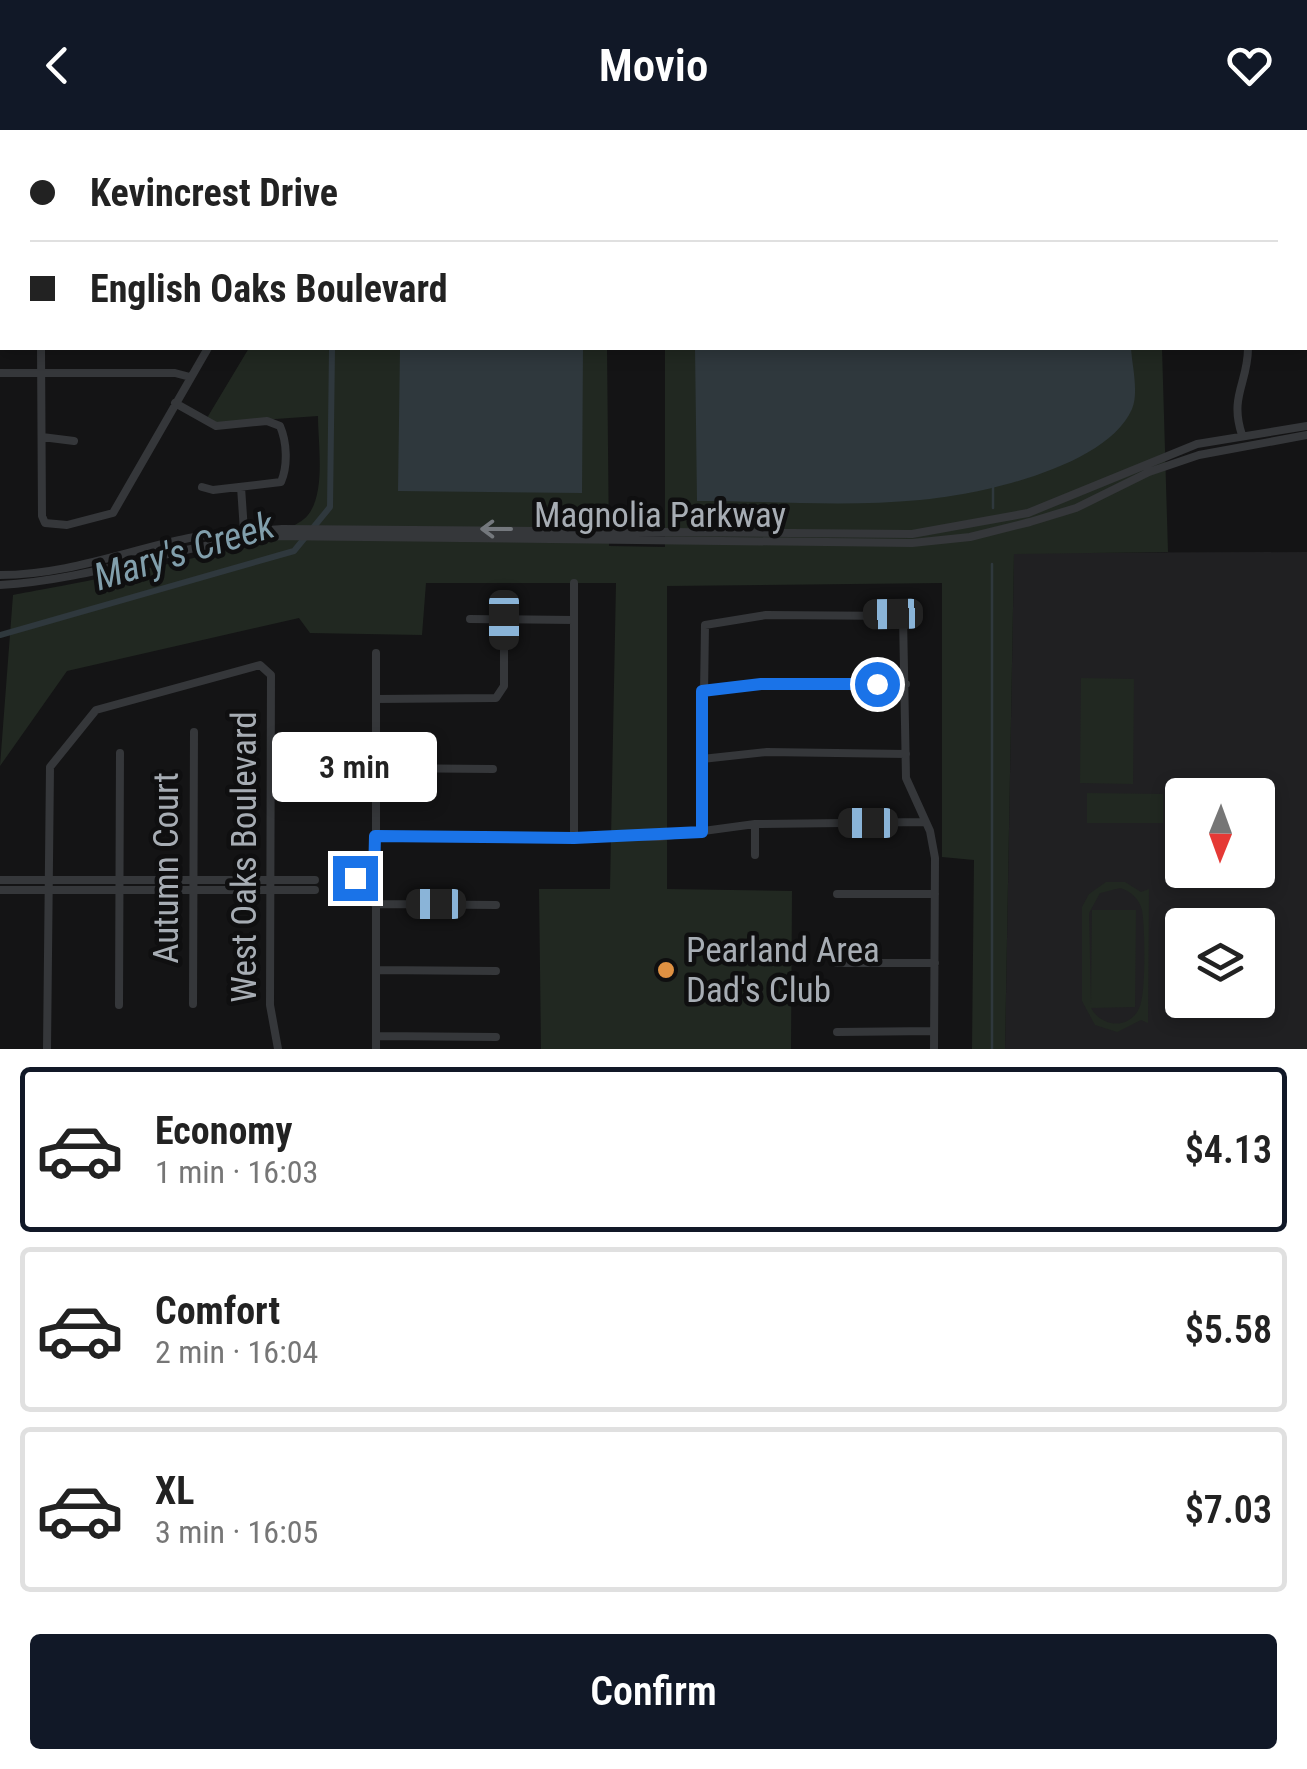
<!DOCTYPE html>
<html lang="en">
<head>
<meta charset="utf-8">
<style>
	:root { --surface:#fff; --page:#f2f2f2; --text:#222; --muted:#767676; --line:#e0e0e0; --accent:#111827 }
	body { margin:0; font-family:"Roboto Condensed",sans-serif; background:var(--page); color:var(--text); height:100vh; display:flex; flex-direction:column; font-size:38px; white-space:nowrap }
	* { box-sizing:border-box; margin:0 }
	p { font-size:32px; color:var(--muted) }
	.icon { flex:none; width:55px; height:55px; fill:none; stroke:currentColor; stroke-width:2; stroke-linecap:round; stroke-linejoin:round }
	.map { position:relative; height:919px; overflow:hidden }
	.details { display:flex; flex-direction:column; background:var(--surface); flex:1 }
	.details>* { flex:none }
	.hud { position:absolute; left:0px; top:0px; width:1308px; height:220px; box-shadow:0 5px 15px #0003; display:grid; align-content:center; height:220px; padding:0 30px; background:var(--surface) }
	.needle { width:65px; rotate:181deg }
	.fabs { position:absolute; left:1165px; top:648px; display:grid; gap:20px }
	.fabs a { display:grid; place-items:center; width:110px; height:110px; border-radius:10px; background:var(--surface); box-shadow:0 5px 15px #0003; font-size:50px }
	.end { position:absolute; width:45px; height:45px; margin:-22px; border:12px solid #1a73e8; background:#fff; box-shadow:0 0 0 5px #fff }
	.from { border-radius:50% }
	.bubble { position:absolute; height:70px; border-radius:10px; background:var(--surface); box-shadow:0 5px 15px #0003; font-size:32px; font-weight:600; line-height:70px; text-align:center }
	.car { position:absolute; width:30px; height:60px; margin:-30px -15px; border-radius:12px; box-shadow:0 0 8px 2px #0007; background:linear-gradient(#222 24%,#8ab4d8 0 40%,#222 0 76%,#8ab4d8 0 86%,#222 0) }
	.hud b { display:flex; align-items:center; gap:35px; height:95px; font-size:38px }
	.hud b+b { border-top:2px solid var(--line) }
	.hud i { width:25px; height:25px; background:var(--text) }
	ul { padding:18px 0 0; list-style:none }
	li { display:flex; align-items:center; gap:30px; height:165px; margin:0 20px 15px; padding:0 10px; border:5px solid var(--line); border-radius:10px }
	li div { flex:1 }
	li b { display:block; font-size:38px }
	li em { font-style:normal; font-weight:600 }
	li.selected { border-color:var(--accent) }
	li>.icon { width:90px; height:90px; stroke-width:1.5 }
	.button { display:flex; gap:20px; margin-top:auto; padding:20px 30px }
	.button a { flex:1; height:115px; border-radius:10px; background:var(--accent); color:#fff; font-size:40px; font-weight:600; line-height:115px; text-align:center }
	header { display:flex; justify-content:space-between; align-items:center; height:130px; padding:0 30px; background:var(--accent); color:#fff; font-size:45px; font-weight:600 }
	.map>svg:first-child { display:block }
	.built { fill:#202022; fill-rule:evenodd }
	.green { fill:#212821; fill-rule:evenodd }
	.water { fill:#2f383d }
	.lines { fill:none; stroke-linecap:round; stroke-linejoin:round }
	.stream { stroke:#2f383d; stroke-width:2.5 }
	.canal { stroke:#2f383d; stroke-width:6 }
	.minor { stroke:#35373a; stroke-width:8 }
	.oneway { stroke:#74787d }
	.route { stroke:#1a73e8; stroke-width:12 }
	.poi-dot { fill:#df9142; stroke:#0f0f10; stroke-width:4 }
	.labels { text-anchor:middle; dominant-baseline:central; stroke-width:9; stroke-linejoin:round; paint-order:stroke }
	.street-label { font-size:35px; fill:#a7adb4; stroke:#0f0f10 }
	.poi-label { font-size:35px; fill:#a7adb4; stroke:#0f0f10; text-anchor:start }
	.water-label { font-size:38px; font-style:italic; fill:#819fac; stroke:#0f0f10 }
</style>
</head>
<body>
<header><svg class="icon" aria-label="back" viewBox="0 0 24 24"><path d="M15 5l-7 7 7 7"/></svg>Movio<svg class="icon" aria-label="heart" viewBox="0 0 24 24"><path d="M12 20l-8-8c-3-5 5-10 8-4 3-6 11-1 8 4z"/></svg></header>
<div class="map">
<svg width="1307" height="919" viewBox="0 0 1307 919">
	<rect width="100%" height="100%" fill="#141415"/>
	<path class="built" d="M1307,422V919H1005L1014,423ZM1182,665H1258V740H1182ZM1182,795H1258V870H1182Z"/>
	<path class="green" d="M249,218H607L609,416L665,417V218H1162L1168,422L1014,424L1005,919H972L974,730L942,727V453L667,456V759L792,761L791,919H541L539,759H610L616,453H426L422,505L310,503L299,488L67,541L0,636L13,465C62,456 284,417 308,385C326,362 318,314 318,286L218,293L207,288Z
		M1081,548L1134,549L1133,654L1080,653Z
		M1087,663L1163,664V693H1087Z
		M1106,752H1125L1141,762L1149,759L1148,893L1141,890L1117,902L1095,895L1082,871V777L1089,764ZM1120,758C1130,761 1139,768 1142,780C1145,797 1146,860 1140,876C1131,900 1102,898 1091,878L1135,877L1136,780H1092L1091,875L1089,783L1100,763Z"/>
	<path class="water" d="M400,218H583L582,363L398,361Z
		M695,218H1131C1132,235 1139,263 1132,279C1107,337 979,365 920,370C847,377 770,371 697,371Z"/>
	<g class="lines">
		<path class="stream" d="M993,378V355
			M992,434V919"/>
		<path class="canal" d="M1305,86H1307
			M0,505L294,421L330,377L332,218"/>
		<path class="minor" d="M161,2V0
			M229,2V0
			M297,2V0
			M514,2V0
			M577,2V0
			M0,45H2
			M41,218L42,386L45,393L67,395L113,383L208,218
			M0,243H175L190,247
			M175,273L216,296L267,291L280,296C287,312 288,336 281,352L213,360L202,357
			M1242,305C1229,266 1248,253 1248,218
			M42,307L74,311
			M241,357L244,401
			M0,445C67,445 125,421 189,408C219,402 251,401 282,399L912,404L1028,383L1197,314L1307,296
			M0,455C93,450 179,414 270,406L912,413L970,407L1030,392L1076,378L1149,342L1199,325L1307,305
			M470,489L574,490
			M376,523V919
			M702,561L761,554H906
			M376,569L496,568L504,556V490
			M702,629L767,622L906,624
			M376,638L493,639
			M702,702L705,495L766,485L903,486L906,648L930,701L935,728L934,919
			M375,706L659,707L755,694L924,692
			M574,708V453
			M755,725V694
			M340,742L374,737
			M0,750H315
			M343,751L374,747
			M0,760H315
			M837,764H935
			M375,774L496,775
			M837,833H935
			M376,840L496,841
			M193,874L194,602
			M119,875L120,623
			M837,902L934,901
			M376,906L496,907
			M47,919L50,637L96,580L260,535L271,545L270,875L278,919"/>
	</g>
	<defs><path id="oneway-shaft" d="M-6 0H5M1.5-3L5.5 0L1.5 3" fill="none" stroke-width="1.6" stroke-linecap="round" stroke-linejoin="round" transform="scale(2.5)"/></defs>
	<use class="oneway" href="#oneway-shaft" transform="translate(496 399) rotate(-180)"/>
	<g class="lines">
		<path class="route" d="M355,748L374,747L375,706L574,708L702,702V561L761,554H877"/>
	</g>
	<circle class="poi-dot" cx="666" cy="840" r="10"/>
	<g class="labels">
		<g class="street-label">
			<text x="660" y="385">Magnolia Parkway</text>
			<text transform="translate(244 727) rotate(-90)">West Oaks Boulevard</text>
			<text transform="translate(166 738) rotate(-90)">Autumn Court</text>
		</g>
		<g class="poi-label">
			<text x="686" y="820">Pearland Area<tspan x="686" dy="40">Dad's Club</tspan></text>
		</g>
		<g class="water-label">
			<text transform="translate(184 421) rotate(-17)">Mary's Creek</text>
		</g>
	</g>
</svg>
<div class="fabs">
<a><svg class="needle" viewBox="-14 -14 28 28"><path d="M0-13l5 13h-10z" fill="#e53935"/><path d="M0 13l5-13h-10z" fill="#767676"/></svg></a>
<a><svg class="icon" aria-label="layers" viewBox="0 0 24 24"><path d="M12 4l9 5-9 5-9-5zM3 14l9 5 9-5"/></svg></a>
</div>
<i class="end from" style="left:877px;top:554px"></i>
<i class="end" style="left:355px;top:748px"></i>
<div class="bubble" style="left:272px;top:602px;width:165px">3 min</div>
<i class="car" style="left:893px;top:484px;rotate:269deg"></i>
<i class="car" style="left:504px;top:490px;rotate:180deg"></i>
<i class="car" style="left:868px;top:693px;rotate:270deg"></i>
<i class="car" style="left:436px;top:774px;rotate:270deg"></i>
<div class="hud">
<b><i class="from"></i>Kevincrest Drive</b>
<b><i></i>English Oaks Boulevard</b>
</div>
</div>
<section class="details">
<ul>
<li class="selected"><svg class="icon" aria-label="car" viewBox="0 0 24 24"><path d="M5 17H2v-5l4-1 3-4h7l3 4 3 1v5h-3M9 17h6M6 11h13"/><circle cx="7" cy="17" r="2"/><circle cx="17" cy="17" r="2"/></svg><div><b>Economy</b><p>1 min · 16:03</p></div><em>$4.13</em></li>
<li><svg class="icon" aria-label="car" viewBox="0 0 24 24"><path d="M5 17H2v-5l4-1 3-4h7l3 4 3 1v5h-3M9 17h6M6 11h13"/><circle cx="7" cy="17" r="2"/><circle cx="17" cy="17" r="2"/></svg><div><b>Comfort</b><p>2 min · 16:04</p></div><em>$5.58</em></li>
<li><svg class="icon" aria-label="car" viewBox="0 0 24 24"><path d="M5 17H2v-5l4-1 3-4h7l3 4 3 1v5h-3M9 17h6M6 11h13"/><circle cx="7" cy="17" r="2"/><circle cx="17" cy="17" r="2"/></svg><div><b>XL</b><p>3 min · 16:05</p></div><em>$7.03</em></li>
</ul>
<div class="button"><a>Confirm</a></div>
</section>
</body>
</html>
